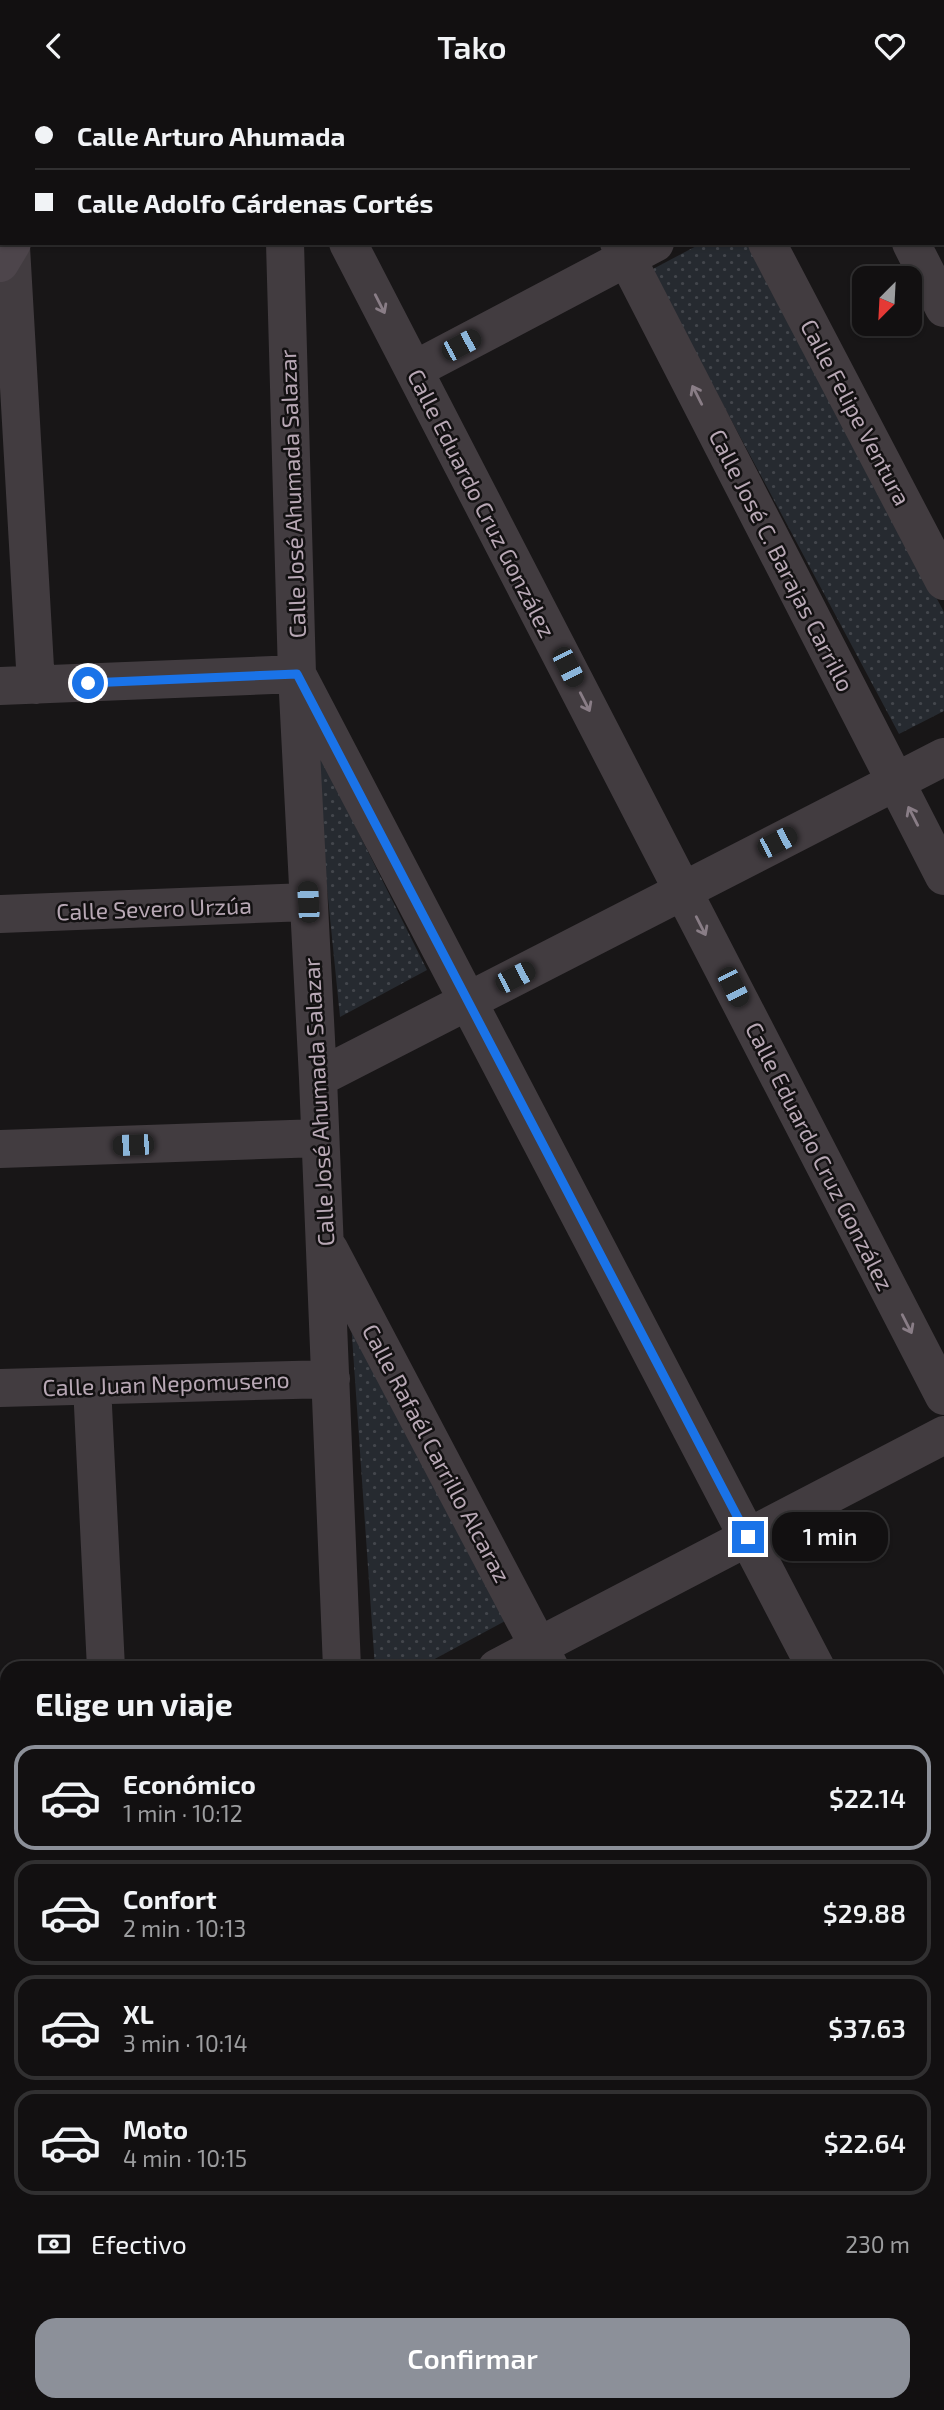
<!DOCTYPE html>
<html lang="es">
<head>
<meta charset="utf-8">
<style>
	:root { --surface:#121011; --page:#1b191a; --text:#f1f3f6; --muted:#9c9d9f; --line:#313031; --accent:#8c9099 }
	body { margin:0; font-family:"Exo 2",sans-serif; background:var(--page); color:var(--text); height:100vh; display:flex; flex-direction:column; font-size:26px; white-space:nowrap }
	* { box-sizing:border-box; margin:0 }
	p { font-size:23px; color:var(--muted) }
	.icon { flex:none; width:38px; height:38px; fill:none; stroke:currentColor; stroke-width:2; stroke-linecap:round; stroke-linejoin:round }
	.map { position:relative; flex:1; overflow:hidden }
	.side { position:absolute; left:0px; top:1570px; width:945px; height:751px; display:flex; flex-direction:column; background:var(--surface); border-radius:21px 21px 0 0; box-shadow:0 2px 5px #0004,0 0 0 2px var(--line) }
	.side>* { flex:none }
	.hud { position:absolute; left:0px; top:0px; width:945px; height:154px; box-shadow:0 2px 5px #0004,0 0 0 2px var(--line); display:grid; align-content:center; height:154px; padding:0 35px; background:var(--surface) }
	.needle { width:46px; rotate:204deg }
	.fabs { position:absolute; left:852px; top:175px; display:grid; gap:14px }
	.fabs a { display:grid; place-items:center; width:70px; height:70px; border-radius:14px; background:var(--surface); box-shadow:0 2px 5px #0004,0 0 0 2px var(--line); font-size:35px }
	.end { position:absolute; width:32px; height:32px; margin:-16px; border:9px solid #1a73e8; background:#fff; box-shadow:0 0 0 4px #fff }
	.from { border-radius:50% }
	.bubble { position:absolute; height:49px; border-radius:21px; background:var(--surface); box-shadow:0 2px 5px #0004,0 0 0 2px var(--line); font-size:23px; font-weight:600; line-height:49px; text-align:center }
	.car { position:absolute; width:21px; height:42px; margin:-21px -10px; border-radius:9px; box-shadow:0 0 5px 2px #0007; background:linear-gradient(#222 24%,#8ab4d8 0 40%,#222 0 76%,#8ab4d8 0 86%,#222 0) }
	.hud b { display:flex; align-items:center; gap:24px; height:66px; font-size:26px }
	.hud b+b { border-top:2px solid var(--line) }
	.hud i { width:18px; height:18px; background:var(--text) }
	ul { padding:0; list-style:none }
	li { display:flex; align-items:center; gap:21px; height:105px; margin:0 14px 10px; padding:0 21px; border:4px solid var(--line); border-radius:21px }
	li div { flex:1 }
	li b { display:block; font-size:26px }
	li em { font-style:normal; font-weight:600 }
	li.current { border-color:var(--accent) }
	li>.icon { width:63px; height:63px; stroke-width:1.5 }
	h2 { padding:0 35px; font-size:32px; line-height:84px }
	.pay { display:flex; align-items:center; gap:18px; height:77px; padding:0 35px; font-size:26px }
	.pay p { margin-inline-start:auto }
	.action { display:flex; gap:14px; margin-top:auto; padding:14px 35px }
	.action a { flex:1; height:80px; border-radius:21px; background:var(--accent); color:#fff; font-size:28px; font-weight:600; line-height:80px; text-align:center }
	header { display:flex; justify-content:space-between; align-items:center; height:91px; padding:0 35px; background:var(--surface); font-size:32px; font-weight:600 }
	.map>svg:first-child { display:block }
	.built { fill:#252224 }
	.park { fill:url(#park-dots) }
	.building { fill:url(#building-back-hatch); filter:url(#shadow) }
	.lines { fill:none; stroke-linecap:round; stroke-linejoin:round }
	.minor { stroke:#423c40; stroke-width:38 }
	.secondary { stroke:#4d454b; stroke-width:38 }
	.oneway { stroke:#897d86 }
	.route { stroke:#1a73e8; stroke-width:9 }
	.labels { text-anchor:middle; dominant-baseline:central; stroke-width:5; stroke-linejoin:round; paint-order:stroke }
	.street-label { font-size:23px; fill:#b8a8b5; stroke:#131112 }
</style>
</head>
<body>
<header><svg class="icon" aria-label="back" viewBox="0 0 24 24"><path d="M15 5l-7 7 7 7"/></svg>Tako<svg class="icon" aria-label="heart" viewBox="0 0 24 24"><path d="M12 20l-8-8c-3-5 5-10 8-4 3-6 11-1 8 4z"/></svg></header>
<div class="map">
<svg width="944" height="2319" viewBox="0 0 944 2319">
	<defs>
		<pattern id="park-dots" width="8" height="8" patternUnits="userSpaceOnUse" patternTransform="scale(1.75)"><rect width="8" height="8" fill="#262a30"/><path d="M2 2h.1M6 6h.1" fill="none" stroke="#43464c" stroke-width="1.8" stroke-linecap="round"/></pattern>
		<pattern id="building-back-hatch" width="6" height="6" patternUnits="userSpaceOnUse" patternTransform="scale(1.75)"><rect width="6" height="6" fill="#3a3639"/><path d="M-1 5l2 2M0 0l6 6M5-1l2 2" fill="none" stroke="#545053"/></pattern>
		<filter id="shadow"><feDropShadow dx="-6" dy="6" stdDeviation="0" flood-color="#0009"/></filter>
	</defs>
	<rect width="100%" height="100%" fill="#181617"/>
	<path class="built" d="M944,2032V2254L938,2243V2035Z"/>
	<path class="park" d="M702,152H748L944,521V620L899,643L651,179Z
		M312,648L427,879L340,926Z
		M351,1231L507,1529L418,1577H375Z
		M0,1595L7,1603V2043L0,2036Z"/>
	<path class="building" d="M938,2089L944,2091V2145L938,2143Z"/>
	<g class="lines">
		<path class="minor" d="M281,0V2
			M541,0L542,2
			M688,0L689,2
			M833,0L834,2
			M285,152L297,583L318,987L342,1577
			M348,152L944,1305
			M619,152L944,785
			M767,152L944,490
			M911,152L944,217
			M11,156L36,594
			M414,279L655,152
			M0,595L297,583L816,1577
			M0,823L308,811
			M318,987L944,666
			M0,1058L320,1047
			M329,1158L550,1577
			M92,1295L106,1577
			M0,1297L331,1288
			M497,1577L944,1344
			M938,1809L944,1820
			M938,1997L944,1994
			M0,2084L7,2092
			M938,2312L942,2319
			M385,2314L388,2319
			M658,2314L661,2319
			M207,2319L213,2314"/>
		<path class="secondary" d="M91,2L92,0
			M0,172L12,152"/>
	</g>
	<defs><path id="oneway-shaft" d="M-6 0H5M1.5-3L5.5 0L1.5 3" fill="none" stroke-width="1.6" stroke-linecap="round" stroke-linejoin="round" transform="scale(1.75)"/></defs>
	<g class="oneway">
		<use href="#oneway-shaft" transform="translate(380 213) rotate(63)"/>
		<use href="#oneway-shaft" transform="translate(697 304) rotate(-117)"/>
		<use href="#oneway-shaft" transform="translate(585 611) rotate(63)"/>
		<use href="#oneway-shaft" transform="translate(913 725) rotate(-117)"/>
		<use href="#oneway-shaft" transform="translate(701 835) rotate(63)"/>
		<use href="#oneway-shaft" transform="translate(907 1233) rotate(63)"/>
	</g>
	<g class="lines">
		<path class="route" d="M88,592L297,583L748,1446"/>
	</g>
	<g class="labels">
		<g class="street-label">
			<text transform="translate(856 321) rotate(62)">Calle Felipe Ventura</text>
			<text transform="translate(292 403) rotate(-92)">Calle José Ahumada Salazar</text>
			<text transform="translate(482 412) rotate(63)">Calle Eduardo Cruz González</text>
			<text transform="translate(782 469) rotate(63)">Calle José C. Barajas Carrillo</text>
			<text transform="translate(154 817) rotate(-2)">Calle Severo Urzúa</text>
			<text transform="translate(318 1011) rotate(-93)">Calle José Ahumada Salazar</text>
			<text transform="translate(820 1065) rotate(63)">Calle Eduardo Cruz González</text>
			<text transform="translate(166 1292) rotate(-2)">Calle Juan Nepomuseno</text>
			<text transform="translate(437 1362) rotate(62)">Calle Rafaél Carrillo Alcaraz</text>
		</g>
	</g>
</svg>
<div class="fabs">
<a><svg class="needle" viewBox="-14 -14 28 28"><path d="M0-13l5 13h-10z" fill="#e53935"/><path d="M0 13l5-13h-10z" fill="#9c9d9f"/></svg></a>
</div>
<i class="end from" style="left:88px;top:592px"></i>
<i class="end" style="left:748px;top:1446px"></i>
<div class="bubble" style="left:772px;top:1421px;width:116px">1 min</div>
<i class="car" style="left:461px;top:254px;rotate:62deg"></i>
<i class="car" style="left:568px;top:576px;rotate:153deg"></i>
<i class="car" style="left:777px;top:751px;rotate:63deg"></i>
<i class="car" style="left:308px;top:811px;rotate:357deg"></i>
<i class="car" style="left:515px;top:886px;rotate:63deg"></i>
<i class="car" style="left:733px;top:896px;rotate:153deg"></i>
<i class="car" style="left:133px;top:1054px;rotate:268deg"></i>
<div class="hud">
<b><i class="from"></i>Calle Arturo Ahumada</b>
<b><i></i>Calle Adolfo Cárdenas Cortés</b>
</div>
<section class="side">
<h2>Elige un viaje</h2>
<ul>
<li class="current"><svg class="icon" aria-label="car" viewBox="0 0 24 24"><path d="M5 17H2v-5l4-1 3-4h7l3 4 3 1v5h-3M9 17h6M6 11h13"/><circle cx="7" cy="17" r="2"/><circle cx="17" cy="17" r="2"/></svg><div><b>Económico</b><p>1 min · 10:12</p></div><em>$22.14</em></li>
<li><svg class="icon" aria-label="car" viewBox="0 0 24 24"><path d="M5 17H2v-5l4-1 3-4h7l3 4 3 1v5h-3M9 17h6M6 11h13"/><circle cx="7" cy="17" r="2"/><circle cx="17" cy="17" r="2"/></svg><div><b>Confort</b><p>2 min · 10:13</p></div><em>$29.88</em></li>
<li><svg class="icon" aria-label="car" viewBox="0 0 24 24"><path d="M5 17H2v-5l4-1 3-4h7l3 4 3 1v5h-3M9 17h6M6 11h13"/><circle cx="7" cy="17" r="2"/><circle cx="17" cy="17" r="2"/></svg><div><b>XL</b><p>3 min · 10:14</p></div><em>$37.63</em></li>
<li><svg class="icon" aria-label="car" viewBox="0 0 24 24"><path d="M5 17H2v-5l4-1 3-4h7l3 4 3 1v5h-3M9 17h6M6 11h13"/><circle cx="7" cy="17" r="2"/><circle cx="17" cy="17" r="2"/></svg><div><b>Moto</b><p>4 min · 10:15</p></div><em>$22.64</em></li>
</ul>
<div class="pay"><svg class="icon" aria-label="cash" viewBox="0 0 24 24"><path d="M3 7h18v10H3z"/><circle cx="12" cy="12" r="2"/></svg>Efectivo<p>230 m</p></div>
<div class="action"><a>Confirmar</a></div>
</section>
</div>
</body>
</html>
